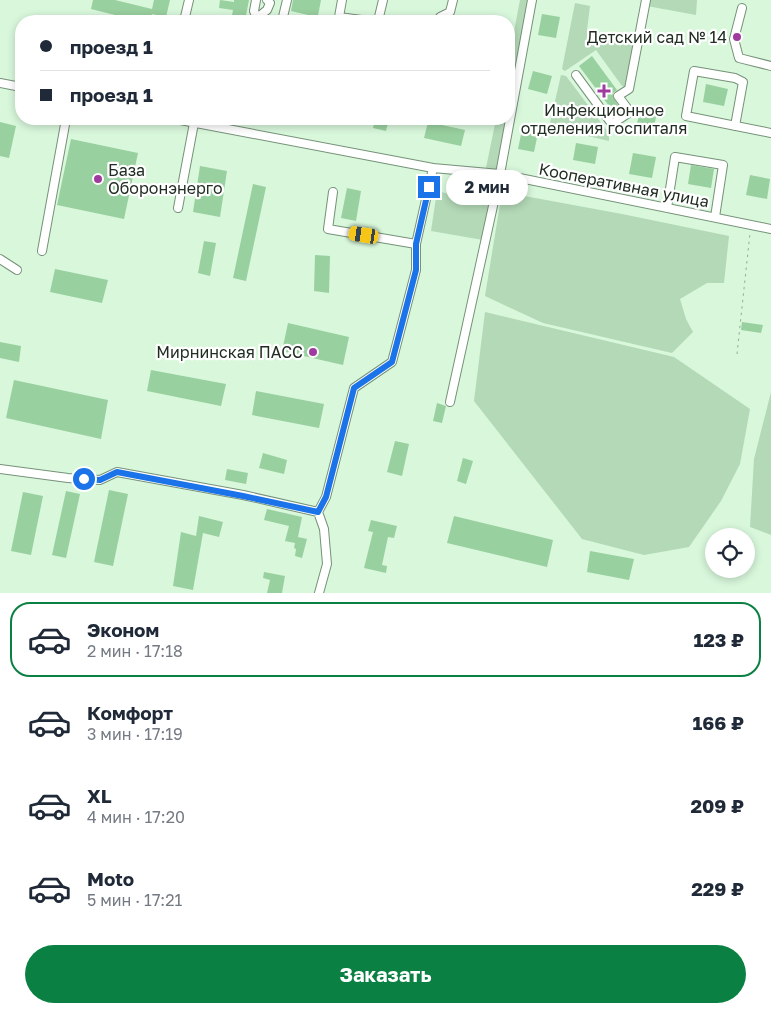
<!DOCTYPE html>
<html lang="ru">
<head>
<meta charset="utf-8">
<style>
	:root { --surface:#fff; --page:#f2f2f3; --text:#1f2937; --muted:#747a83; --line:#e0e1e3; --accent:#0b8043 }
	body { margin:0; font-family:"Golos Text",sans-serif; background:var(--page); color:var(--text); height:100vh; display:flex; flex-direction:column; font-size:19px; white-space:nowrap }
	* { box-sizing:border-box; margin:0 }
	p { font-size:16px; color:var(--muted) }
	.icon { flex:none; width:28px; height:28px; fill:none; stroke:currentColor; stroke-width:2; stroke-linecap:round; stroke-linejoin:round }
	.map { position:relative; height:593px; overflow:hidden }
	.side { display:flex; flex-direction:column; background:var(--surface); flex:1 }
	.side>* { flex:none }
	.hud { position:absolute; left:15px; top:15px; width:500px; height:110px; border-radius:20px; box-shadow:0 2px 8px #0003; display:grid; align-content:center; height:110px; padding:0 25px; background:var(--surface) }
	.fabs { position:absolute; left:705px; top:528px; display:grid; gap:10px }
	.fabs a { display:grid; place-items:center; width:50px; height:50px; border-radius:50%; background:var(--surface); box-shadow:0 2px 8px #0003; font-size:25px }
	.end { position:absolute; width:22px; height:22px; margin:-11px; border:6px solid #1a73e8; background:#fff; box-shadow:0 0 0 2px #fff }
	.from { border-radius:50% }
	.bubble { position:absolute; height:35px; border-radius:18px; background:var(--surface); box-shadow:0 2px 8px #0003; font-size:16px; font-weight:700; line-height:35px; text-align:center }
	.car { position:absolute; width:15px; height:30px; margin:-15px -8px; border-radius:6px; box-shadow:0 0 4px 1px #0007; background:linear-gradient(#f5c518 24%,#345 0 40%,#f5c518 0 76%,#345 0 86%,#f5c518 0) }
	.hud b { display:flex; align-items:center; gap:18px; height:48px; font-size:19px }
	.hud b+b { border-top:1px solid var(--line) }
	.hud i { width:12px; height:12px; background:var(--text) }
	ul { padding:9px 0 0; list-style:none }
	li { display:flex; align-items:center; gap:15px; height:75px; margin:0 10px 8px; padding:0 15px; border:2px solid transparent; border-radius:20px }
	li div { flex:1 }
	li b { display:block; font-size:19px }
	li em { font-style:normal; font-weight:700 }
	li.selected { border-color:var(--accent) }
	li>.icon { width:45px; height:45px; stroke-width:1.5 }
	.button { display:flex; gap:10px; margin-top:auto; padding:10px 25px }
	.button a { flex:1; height:58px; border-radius:30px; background:var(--accent); color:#fff; font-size:20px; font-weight:700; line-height:58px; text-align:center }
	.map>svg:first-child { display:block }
	.green { fill:#b3d9b7 }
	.building { fill:#99d09f }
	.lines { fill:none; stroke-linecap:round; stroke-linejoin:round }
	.minor-casing { stroke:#769279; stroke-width:10 }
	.path { stroke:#96ae99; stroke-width:1; stroke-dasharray:2.5 4; stroke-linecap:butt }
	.minor { stroke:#fff; stroke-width:8 }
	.route { stroke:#1a73e8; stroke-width:6 }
	.poi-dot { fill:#9f3a9f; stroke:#fff; stroke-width:2 }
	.labels { text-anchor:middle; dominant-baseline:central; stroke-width:4.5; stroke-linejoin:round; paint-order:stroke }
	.poi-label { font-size:16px; fill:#212d22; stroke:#fff; text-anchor:end }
	.street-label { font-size:16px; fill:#212d22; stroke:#fff }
</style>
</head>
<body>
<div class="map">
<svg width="771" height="593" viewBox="0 0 771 593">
	<rect width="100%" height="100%" fill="#d8f7db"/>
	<path class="green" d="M520,0H530L509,106V58Z
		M648,0H697L696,15L647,6Z
		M575,3L590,6L587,30L614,36L636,35L626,87L622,86L596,50L565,71L562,69Z
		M561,75L566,76L609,133V141L549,127Z
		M496,119H506L495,175L485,173Z
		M437,191L490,204L483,240L431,231Z
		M502,192L622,214L729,236L724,283H707L680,299L686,319L693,332L672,353L543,323L485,296Z
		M485,312L674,357L750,409L740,464L721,501L689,547L644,555L582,539L474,401Z
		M771,392V535L750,527L754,459Z"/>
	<path class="building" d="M93,0H115L152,9L154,0H170L166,17L152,14L150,21H139L91,9Z
		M220,0L234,2V0H249L245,21H231L233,10L219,8Z
		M293,0H321L317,21H307L308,15L291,11Z
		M542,14L560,17L556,38L538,35Z
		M592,56L617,90L613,93V97L621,110L615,114L579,66Z
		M533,71L552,76L547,94L528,89Z
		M706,84L728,89L724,106L703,102Z
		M641,108L657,112L654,127L637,123Z
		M375,119H389L386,131L373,128Z
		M0,122L16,126L9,158L0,156Z
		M428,122L465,130L461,146L424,138Z
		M522,130L538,133L534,152L518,149Z
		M71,139L138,153L124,219L57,205Z
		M576,143L598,147L595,164L573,160Z
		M633,153L656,157L652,178L629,174Z
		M691,165L714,169L711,188L688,184Z
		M200,166L227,171L220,217L193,212Z
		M750,175L770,179L767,199L746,195Z
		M253,184L266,187L246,281L233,278Z
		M347,188L361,191L356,221L341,218Z
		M204,241L216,243L210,276L198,273Z
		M315,255L330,256L329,293L314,291Z
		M55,269L108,280L102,303L50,292Z
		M742,322L763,325L761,333L741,330Z
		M288,323L349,337L343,365L282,351Z
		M0,342L21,346L19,362L0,358Z
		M151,370L226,384L221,406L147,391Z
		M14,380L108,400L101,439L6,418Z
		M256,391L324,404L319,428L252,415Z
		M437,403L446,406L442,423L433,421Z
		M395,441L409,444L402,476L387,472Z
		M263,453L287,460L284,474L259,468Z
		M463,458L473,461L466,484L457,481Z
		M227,469L248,473L246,484L225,480Z
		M109,490L128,494L113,566L94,562Z
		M66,491L80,494L66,558L52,555Z
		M23,492L43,496L31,555L11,551Z
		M267,509L302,517L298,537L307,539L302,558L295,556L296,549L294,548L295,543L285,541L289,526L264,520Z
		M199,516L223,522L219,537L203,533L193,590L173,586L181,532L196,536Z
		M454,516L553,540L547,567L447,543Z
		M371,520L397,526L394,538L388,537L382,565L387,566L386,573L364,568L373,532L368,531Z
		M590,551L634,559L629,580L587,572Z
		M264,572L285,576L282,593H267L270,580L263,578Z"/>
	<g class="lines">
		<defs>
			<path id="minor" d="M256,0L254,11L257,18L256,21
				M742,8L734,39L739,58L771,66
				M339,17L342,0
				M257,18L267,10L270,3L267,0
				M184,21L189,0
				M282,21L287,0
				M338,21L339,17L369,21
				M378,21L383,0
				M440,21V17L450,12L453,0
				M576,75L612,124L630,112L618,96L629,89L646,0
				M0,83L21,87
				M175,119L433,168L500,174L771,229
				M735,126L743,82L735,78L694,71L686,116L771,133
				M333,192L328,229L416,244
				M178,208L194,123
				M667,208L675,157L723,165L715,217
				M42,251L66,119
				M0,259L17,270
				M450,402L500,174L532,0
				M0,469L68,478L100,480L117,472L243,495L318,512L326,497L354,388L392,362L416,270V244L433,168
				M318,512L324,529L327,564L319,593"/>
		</defs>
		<use href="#minor" class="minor-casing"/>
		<path class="path" d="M737,354L750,233"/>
		<use href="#minor" class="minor"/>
	</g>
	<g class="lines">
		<path class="route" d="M84,479L100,480L117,472L243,496L318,512L326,497L354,388L392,362L416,270V244L429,187"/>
	</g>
	<g class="poi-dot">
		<circle cx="737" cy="37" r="5"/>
		<path d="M601.5 83.5h5v5h5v5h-5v5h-5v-5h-5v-5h5z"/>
		<circle cx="98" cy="179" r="5"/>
		<circle cx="313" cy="352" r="5"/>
	</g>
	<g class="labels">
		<g class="poi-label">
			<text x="727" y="37">Детский сад № 14</text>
			<text x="604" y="110" text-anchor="middle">Инфекционное<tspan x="604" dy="18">отделения госпиталя</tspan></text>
			<text x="108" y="170" text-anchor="start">База<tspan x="108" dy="18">Оборонэнерго</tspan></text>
			<text x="303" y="352">Мирнинская ПАСС</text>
		</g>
		<g class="street-label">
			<text transform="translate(624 185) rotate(11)">Кооперативная улица</text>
		</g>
	</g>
</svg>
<div class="fabs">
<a><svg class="icon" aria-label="locate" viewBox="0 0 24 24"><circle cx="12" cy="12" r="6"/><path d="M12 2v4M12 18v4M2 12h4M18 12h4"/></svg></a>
</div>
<i class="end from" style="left:84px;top:479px"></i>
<i class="end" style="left:429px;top:187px"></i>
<div class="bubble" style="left:446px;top:170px;width:82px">2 мин</div>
<i class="car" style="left:364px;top:235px;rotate:279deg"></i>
<div class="hud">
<b><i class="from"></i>проезд 1</b>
<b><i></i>проезд 1</b>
</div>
</div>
<section class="side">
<ul>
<li class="selected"><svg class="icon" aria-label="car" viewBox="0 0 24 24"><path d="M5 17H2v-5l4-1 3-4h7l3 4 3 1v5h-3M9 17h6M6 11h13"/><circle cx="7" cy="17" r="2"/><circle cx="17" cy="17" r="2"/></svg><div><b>Эконом</b><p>2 мин · 17:18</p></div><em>123 ₽</em></li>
<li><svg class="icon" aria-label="car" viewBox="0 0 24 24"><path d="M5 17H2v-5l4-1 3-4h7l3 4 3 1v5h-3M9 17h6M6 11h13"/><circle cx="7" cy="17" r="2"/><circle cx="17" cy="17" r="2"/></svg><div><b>Комфорт</b><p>3 мин · 17:19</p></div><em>166 ₽</em></li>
<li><svg class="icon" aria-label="car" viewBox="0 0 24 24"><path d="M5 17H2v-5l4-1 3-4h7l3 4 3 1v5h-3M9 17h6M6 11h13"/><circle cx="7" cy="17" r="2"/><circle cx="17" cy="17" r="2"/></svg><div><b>XL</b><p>4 мин · 17:20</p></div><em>209 ₽</em></li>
<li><svg class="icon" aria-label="car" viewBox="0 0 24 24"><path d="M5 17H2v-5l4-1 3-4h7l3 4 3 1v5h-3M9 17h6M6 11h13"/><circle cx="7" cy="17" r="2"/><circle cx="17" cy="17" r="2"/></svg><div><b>Moto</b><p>5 мин · 17:21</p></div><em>229 ₽</em></li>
</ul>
<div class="button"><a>Заказать</a></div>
</section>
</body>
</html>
